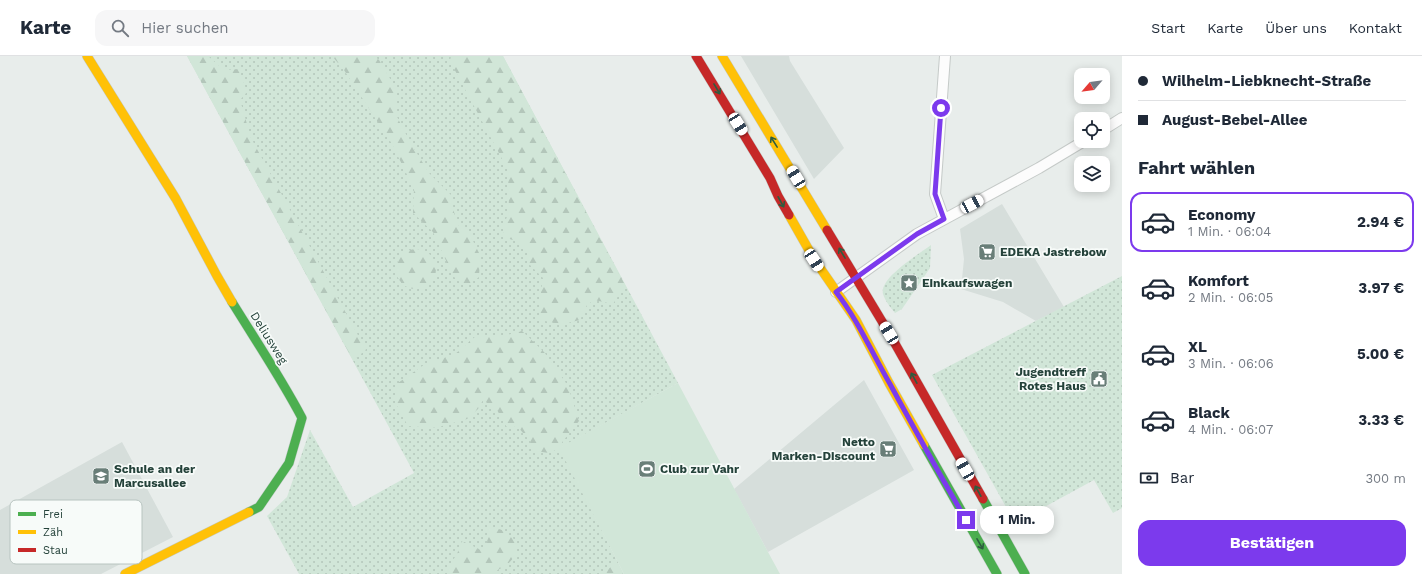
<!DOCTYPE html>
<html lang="de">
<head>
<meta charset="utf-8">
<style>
	:root { --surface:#fff; --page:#f6f6f7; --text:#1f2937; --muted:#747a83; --line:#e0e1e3; --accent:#7c3aed }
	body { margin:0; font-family:"Work Sans",sans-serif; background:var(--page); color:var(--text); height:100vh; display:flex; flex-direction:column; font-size:15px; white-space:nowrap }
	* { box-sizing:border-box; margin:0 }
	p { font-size:13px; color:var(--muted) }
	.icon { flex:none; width:22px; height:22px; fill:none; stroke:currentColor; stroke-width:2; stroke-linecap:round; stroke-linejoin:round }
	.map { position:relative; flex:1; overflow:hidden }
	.sheet { display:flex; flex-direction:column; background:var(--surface); width:300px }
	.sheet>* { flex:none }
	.guide { display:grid; align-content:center; height:88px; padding:0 16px; background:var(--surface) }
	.needle { width:26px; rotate:242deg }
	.fabs { position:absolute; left:1074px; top:12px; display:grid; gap:8px }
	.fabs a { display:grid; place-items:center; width:36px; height:36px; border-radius:8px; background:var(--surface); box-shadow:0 2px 10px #0003; font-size:20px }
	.end { position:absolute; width:18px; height:18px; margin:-9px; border:5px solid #7c3aed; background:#fff; box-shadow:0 0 0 2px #fff }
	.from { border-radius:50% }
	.bubble { position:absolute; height:28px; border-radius:12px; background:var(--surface); box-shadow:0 2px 10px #0003; font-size:13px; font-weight:700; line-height:28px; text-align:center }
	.car { position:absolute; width:12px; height:24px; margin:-12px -6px; border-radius:5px; box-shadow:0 0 3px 1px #0007; background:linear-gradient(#fff 24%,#345 0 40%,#fff 0 76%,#345 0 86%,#fff 0) }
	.guide b { display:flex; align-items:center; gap:14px; height:38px; font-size:15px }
	.guide b+b { border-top:1px solid var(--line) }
	.guide i { width:10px; height:10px; background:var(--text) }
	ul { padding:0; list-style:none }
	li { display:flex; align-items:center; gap:12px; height:60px; margin:0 8px 6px; padding:0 8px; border:2px solid transparent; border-radius:12px }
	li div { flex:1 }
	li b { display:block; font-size:15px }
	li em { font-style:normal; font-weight:700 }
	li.active { border-color:var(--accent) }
	li>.icon { width:36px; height:36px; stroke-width:1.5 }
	h2 { padding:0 16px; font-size:18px; line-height:48px }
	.pay { display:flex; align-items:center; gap:10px; height:44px; padding:0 16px; font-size:15px }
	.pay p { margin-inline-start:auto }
	.button { display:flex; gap:8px; margin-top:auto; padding:8px 16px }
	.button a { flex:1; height:46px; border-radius:12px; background:var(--accent); color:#fff; font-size:16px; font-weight:700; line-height:46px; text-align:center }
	header { display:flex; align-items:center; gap:24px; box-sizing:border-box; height:56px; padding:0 20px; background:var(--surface); border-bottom:1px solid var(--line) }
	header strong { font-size:19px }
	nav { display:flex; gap:22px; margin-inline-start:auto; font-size:14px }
	.search { width:280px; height:36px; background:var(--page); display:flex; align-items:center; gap:10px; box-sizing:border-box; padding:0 14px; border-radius:12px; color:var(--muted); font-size:15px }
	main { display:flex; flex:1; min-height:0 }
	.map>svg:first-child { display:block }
	.built { fill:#d6dedb }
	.grass { fill:url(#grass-dots) }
	.forest { fill:url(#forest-firs) }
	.pitch { fill:#d1e6d8 }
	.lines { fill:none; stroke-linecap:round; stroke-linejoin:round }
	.street-casing { stroke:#c5cac8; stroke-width:12 }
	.fast-casing { stroke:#c3cbc8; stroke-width:10 }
	.slow-casing { stroke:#c3cbc8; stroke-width:10 }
	.jam-casing { stroke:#c3cbc8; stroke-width:10 }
	.street { stroke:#fcfcfc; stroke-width:10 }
	.fast { stroke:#4caf50; stroke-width:9 }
	.slow { stroke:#ffc107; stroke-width:9 }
	.jam { stroke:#c62828; stroke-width:9 }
	.oneway { stroke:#2e5d40 }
	.route { stroke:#7c3aed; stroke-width:5 }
	.labels { text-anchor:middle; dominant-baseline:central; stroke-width:3.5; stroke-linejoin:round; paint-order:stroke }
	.poi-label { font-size:12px; font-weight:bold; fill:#24423a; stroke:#f7fbf9; text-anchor:start }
	.street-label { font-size:12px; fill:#24423a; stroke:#f7fbf9 }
	.key { fill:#f7fbf9; stroke:#b8c4c0; stroke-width:1 }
	.key-label { font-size:11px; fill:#24423a }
</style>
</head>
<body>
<header>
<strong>Karte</strong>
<div class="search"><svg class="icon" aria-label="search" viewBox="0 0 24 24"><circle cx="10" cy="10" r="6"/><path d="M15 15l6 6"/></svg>Hier suchen</div>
<nav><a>Start</a><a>Karte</a><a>Über uns</a><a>Kontakt</a></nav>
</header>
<main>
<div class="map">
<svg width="1122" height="518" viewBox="0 0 1122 518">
	<defs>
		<pattern id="grass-dots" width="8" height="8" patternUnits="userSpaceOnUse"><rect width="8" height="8" fill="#d1e6d8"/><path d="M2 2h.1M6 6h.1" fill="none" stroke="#b3c6ba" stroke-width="1.8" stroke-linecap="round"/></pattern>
		<pattern id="forest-firs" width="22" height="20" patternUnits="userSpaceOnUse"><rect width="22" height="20" fill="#d1e6d8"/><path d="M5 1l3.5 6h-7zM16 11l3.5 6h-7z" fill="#b3c6ba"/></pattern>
	</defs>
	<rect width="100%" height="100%" fill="#e8edeb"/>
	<path class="built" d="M741,0H789L790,5L844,92L814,123Z
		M1002,148L1064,251L1036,265L1003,246L961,233L964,203L960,173Z
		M864,324L914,414L768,496L734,433Z
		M122,386L173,481L101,518H0V454Z"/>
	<path class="grass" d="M187,0H503L678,327L560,392L624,518H299L267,460L287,441L310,374L353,451L414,417Z
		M931,189L930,212L902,253L895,257C891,252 885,245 883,238C879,222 919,198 931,189Z
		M1122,220V452L1113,457L1094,424L1015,467L932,319Z"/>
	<path class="forest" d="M187,0H208L224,14L239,13L247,36L240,44L251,82L366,294L353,304Z
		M332,0H374L379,4L395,31V57L410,86L429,117L451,139L456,167L470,179L480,199L479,221L465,231L453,220L433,176L413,157L414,133L392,88L344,14Z
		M451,0H503L625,229L613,248L594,244L587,249L580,264C565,268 555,269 540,263L539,248L543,222L527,206V193L516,185L503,181L504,169L509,155L508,114L450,5Z
		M396 213a20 20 0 1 1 40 0a20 20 0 1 1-40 0Z
		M522,275L544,296L568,330L579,365L563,385L558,393L549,397L535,395L530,385L517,370L508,373L497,354L483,344L478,353L467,363L435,372L408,370L395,346L398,327L428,306L454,299L476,280L500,281Z
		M489,470L502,474L515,484L516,499L507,509L494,516L497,518H449L447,513L457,498L462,485L481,494L487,487Z
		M614,507L623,518H604Z"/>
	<path class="pitch" d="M678,327L768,496L780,518H624L559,392Z"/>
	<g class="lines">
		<defs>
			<path id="street" d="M1103,74L1122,62
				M944,163L935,138L945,0
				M836,236L917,178L1039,112L1084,85"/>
			<path id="fast" d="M232,246C256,285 281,322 302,362L289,407L259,451L249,456
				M924,389L997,518
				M983,443L1025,518"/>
			<path id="slow" d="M87,0L176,143L217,220L232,246
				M722,0L827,174
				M789,159L814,203L856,264L889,327L924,389
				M125,518L249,456"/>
			<path id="jam" d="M696,0L770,122L778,140L789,159
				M827,174L889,277L983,443"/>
		</defs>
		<use href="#street" class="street-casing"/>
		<use href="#fast" class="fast-casing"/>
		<use href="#slow" class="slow-casing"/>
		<use href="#jam" class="jam-casing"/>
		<use href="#street" class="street"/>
		<use href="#fast" class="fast"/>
		<use href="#slow" class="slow"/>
		<use href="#jam" class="jam"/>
	</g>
	<defs><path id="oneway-shaft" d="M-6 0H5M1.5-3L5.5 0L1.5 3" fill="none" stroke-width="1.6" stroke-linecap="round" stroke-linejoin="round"/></defs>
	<g class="oneway">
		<use href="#oneway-shaft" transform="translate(717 33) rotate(59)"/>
		<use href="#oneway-shaft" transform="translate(774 86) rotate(-122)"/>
		<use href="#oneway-shaft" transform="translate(781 146) rotate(61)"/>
		<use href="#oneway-shaft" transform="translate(842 197) rotate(-121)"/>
		<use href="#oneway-shaft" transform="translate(914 322) rotate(-119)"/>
		<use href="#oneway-shaft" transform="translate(978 435) rotate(-119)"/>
		<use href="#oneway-shaft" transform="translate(980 488) rotate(60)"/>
	</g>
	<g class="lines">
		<path class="route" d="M941,52L935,138L944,163L917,178L836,236C858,264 872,297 890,328C915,374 940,419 966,464"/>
	</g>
	<defs>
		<symbol id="supermarket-square" viewBox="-11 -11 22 22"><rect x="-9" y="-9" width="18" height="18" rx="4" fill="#697e78" stroke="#f7fbf9"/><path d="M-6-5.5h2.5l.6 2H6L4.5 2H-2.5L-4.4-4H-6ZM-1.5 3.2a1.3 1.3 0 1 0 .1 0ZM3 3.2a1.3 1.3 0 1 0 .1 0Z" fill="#fff"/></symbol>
		<symbol id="sight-square" viewBox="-11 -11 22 22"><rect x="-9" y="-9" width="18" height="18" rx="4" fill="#697e78" stroke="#f7fbf9"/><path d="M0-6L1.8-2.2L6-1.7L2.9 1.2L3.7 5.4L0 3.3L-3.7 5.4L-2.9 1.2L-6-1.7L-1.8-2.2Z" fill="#fff"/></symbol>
		<symbol id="civic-square" viewBox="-11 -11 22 22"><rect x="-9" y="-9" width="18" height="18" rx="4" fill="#697e78" stroke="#f7fbf9"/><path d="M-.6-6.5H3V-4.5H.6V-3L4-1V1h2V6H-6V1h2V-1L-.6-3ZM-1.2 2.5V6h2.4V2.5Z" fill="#fff"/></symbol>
		<symbol id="stadium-square" viewBox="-11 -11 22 22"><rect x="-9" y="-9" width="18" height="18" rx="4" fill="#697e78" stroke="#f7fbf9"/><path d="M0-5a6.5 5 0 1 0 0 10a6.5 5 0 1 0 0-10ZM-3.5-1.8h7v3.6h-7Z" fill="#fff"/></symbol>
		<symbol id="school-square" viewBox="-11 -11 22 22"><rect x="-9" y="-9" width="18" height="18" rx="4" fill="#697e78" stroke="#f7fbf9"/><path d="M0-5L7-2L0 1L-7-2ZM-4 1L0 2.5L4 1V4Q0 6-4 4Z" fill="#fff"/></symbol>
	</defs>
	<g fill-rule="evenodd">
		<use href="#supermarket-square" x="977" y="186" width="20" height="20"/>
		<use href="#sight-square" x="899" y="217" width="20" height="20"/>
		<use href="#civic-square" x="1089" y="313" width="20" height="20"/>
		<use href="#supermarket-square" x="878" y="383" width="20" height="20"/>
		<use href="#stadium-square" x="637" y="403" width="20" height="20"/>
		<use href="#school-square" x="91" y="410" width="20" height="20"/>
	</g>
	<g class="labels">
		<g class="poi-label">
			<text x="1000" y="196">EDEKA Jastrebow</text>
			<text x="922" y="227">Einkaufswagen</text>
			<text x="1086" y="316" text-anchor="end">Jugendtreff<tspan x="1086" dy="14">Rotes Haus</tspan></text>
			<text x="875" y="386" text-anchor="end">Netto<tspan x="875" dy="14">Marken-Discount</tspan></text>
			<text x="114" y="413">Schule an der<tspan x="114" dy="14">Marcusallee</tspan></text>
			<text x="660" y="413">Club zur Vahr</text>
		</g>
		<g class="street-label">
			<text transform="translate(269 282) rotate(58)">Deliusweg</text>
		</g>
	</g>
	<rect x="10" y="444" width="132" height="64" rx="6" class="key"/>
	<rect x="18" y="456" width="18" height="4" fill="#4caf50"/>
	<rect x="18" y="474" width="18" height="4" fill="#ffc107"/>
	<rect x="18" y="492" width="18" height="4" fill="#c62828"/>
	<g class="key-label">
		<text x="43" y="462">Frei</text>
		<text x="43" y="480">Zäh</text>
		<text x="43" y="498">Stau</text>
	</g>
</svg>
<div class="fabs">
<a><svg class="needle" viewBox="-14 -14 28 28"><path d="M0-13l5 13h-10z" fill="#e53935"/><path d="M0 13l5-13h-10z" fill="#747a83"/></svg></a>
<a><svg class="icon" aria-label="locate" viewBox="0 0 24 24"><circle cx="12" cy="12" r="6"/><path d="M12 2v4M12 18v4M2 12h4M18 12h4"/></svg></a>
<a><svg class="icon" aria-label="layers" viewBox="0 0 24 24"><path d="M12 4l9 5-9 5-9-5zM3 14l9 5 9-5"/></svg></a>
</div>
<i class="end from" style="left:941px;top:52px"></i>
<i class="end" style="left:966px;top:464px"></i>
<div class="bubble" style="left:980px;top:450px;width:74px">1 Min.</div>
<i class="car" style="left:738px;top:68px;rotate:148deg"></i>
<i class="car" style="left:796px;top:121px;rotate:329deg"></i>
<i class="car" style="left:972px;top:148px;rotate:62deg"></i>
<i class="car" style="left:814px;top:204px;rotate:147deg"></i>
<i class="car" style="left:889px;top:277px;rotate:329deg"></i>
<i class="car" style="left:965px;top:413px;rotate:330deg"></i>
</div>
<section class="sheet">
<div class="guide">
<b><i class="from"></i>Wilhelm-Liebknecht-Straße</b>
<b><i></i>August-Bebel-Allee</b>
</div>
<h2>Fahrt wählen</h2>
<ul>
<li class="active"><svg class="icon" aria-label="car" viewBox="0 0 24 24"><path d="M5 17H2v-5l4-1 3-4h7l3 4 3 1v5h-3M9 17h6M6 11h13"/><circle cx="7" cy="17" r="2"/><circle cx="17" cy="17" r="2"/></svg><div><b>Economy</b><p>1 Min. · 06:04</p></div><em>2.94 €</em></li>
<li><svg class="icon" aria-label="car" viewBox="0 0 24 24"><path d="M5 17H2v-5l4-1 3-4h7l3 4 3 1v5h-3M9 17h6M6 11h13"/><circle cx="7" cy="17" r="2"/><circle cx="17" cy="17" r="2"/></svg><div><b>Komfort</b><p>2 Min. · 06:05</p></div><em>3.97 €</em></li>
<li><svg class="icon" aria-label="car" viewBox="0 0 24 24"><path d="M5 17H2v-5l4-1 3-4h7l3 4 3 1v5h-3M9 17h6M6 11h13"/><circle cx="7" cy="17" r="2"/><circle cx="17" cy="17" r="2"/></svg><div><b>XL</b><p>3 Min. · 06:06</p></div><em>5.00 €</em></li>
<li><svg class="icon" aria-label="car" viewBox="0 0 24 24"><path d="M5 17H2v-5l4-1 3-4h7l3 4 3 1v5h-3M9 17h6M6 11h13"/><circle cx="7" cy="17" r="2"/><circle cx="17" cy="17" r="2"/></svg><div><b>Black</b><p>4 Min. · 06:07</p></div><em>3.33 €</em></li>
</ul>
<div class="pay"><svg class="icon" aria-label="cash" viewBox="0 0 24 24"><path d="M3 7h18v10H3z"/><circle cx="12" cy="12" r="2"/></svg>Bar<p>300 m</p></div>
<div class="button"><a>Bestätigen</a></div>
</section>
</main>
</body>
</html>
